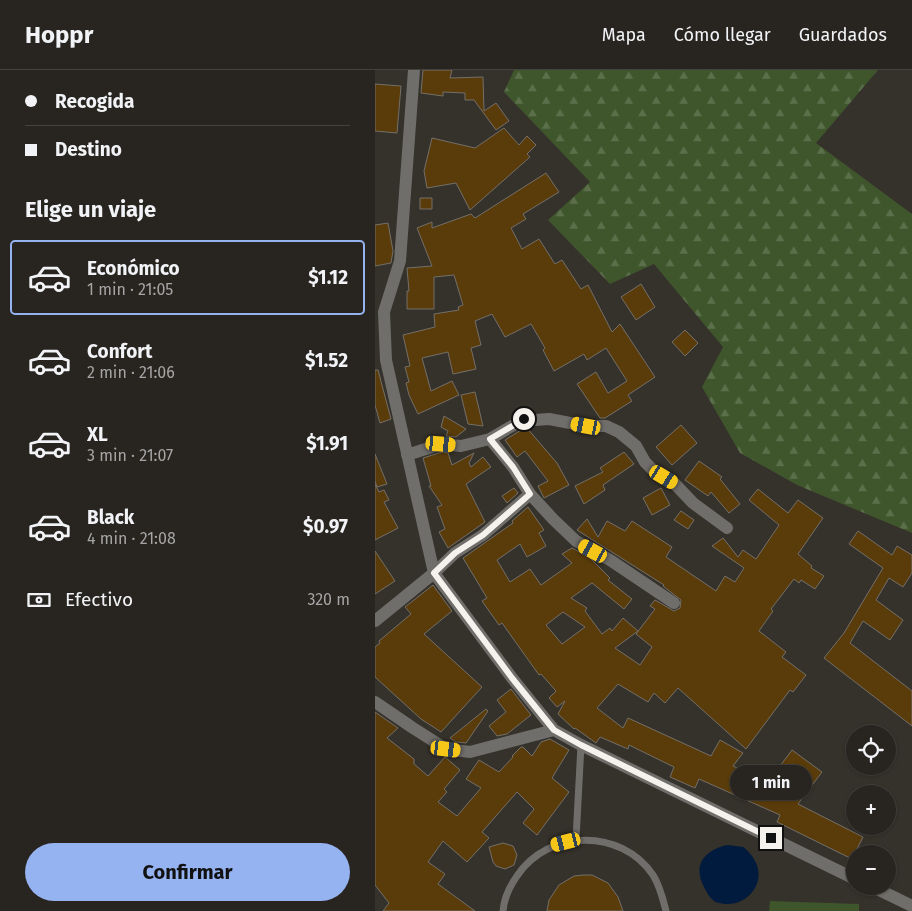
<!DOCTYPE html>
<html lang="es">
<head>
<meta charset="utf-8">
<style>
	:root { --surface:#282520; --page:#34312d; --text:#f1f3f6; --muted:#a5a5a5; --line:#44423e; --accent:#95b2f1 }
	body { margin:0; font-family:"Fira Sans",sans-serif; background:var(--page); color:var(--text); height:100vh; display:flex; flex-direction:column; font-size:19px; white-space:nowrap }
	* { box-sizing:border-box; margin:0 }
	p { font-size:16px; color:var(--muted) }
	.icon { flex:none; width:28px; height:28px; fill:none; stroke:currentColor; stroke-width:2; stroke-linecap:round; stroke-linejoin:round }
	.map { position:relative; flex:1; overflow:hidden }
	.sheet { display:flex; flex-direction:column; background:var(--surface); width:375px }
	.sheet>* { flex:none }
	.banner { display:grid; align-content:center; height:110px; padding:0 25px; background:var(--surface) }
	.fabs { position:absolute; left:471px; top:655px; display:grid; gap:10px }
	.fabs a { display:grid; place-items:center; width:50px; height:50px; border-radius:50%; background:var(--surface); box-shadow:0 1px 4px #0004,0 0 0 1px var(--line); font-size:25px }
	.end { position:absolute; width:22px; height:22px; margin:-11px; border:6px solid #f5f2ee; background:#111; box-shadow:0 0 0 2px #111 }
	.from { border-radius:50% }
	.bubble { position:absolute; height:35px; border-radius:18px; background:var(--surface); box-shadow:0 1px 4px #0004,0 0 0 1px var(--line); font-size:16px; font-weight:700; line-height:35px; text-align:center }
	.car { position:absolute; width:15px; height:30px; margin:-15px -8px; border-radius:6px; box-shadow:0 0 4px 1px #0007; background:linear-gradient(#f5c518 24%,#345 0 40%,#f5c518 0 76%,#345 0 86%,#f5c518 0) }
	.banner b { display:flex; align-items:center; gap:18px; height:48px; font-size:19px }
	.banner b+b { border-top:1px solid var(--line) }
	.banner i { width:12px; height:12px; background:var(--text) }
	ul { padding:0; list-style:none }
	li { display:flex; align-items:center; gap:15px; height:75px; margin:0 10px 8px; padding:0 15px; border:2px solid transparent; border-radius:5px }
	li div { flex:1 }
	li b { display:block; font-size:19px }
	li em { font-style:normal; font-weight:700 }
	li.on { border-color:var(--accent) }
	li>.icon { width:45px; height:45px; stroke-width:1.5 }
	h2 { padding:0 25px; font-size:22px; line-height:60px }
	.pay { display:flex; align-items:center; gap:12px; height:55px; padding:0 25px; font-size:19px }
	.pay p { margin-inline-start:auto }
	.cta { display:flex; gap:10px; margin-top:auto; padding:10px 25px }
	.cta a { flex:1; height:58px; border-radius:30px; background:var(--accent); color:#111; font-size:20px; font-weight:700; line-height:58px; text-align:center }
	header { display:flex; align-items:center; gap:30px; box-sizing:border-box; height:70px; padding:0 25px; background:var(--surface); border-bottom:1px solid var(--line) }
	header strong { font-size:24px }
	nav { display:flex; gap:28px; margin-inline-start:auto; font-size:18px }
	main { display:flex; flex:1; min-height:0 }
	.map>svg:first-child { display:block }
	.forest { fill:url(#forest-firs) }
	.pitch { fill:#3f562c }
	.water { fill:#001b3d }
	.building { fill:#5a3c0a; stroke:#746f69; fill-rule:evenodd }
	.lines { fill:none; stroke-linecap:round; stroke-linejoin:round }
	.service { stroke:#6f6e6b; stroke-width:7 }
	.minor { stroke:#6f6e6b; stroke-width:12 }
	.route { stroke:#f5f2ee; stroke-width:6 }
</style>
</head>
<body>
<header>
<strong>Hoppr</strong>
<nav><a>Mapa</a><a>Cómo llegar</a><a>Guardados</a></nav>
</header>
<main>
<section class="sheet">
<div class="banner">
<b><i class="from"></i>Recogida</b>
<b><i></i>Destino</b>
</div>
<h2>Elige un viaje</h2>
<ul>
<li class="on"><svg class="icon" aria-label="car" viewBox="0 0 24 24"><path d="M5 17H2v-5l4-1 3-4h7l3 4 3 1v5h-3M9 17h6M6 11h13"/><circle cx="7" cy="17" r="2"/><circle cx="17" cy="17" r="2"/></svg><div><b>Económico</b><p>1 min · 21:05</p></div><em>$1.12</em></li>
<li><svg class="icon" aria-label="car" viewBox="0 0 24 24"><path d="M5 17H2v-5l4-1 3-4h7l3 4 3 1v5h-3M9 17h6M6 11h13"/><circle cx="7" cy="17" r="2"/><circle cx="17" cy="17" r="2"/></svg><div><b>Confort</b><p>2 min · 21:06</p></div><em>$1.52</em></li>
<li><svg class="icon" aria-label="car" viewBox="0 0 24 24"><path d="M5 17H2v-5l4-1 3-4h7l3 4 3 1v5h-3M9 17h6M6 11h13"/><circle cx="7" cy="17" r="2"/><circle cx="17" cy="17" r="2"/></svg><div><b>XL</b><p>3 min · 21:07</p></div><em>$1.91</em></li>
<li><svg class="icon" aria-label="car" viewBox="0 0 24 24"><path d="M5 17H2v-5l4-1 3-4h7l3 4 3 1v5h-3M9 17h6M6 11h13"/><circle cx="7" cy="17" r="2"/><circle cx="17" cy="17" r="2"/></svg><div><b>Black</b><p>4 min · 21:08</p></div><em>$0.97</em></li>
</ul>
<div class="pay"><svg class="icon" aria-label="cash" viewBox="0 0 24 24"><path d="M3 7h18v10H3z"/><circle cx="12" cy="12" r="2"/></svg>Efectivo<p>320 m</p></div>
<div class="cta"><a>Confirmar</a></div>
</section>
<div class="map">
<svg width="537" height="841" viewBox="0 0 537 841">
	<defs>
		<pattern id="forest-firs" width="22" height="20" patternUnits="userSpaceOnUse" patternTransform="scale(1.25)"><rect width="22" height="20" fill="#3f562c"/><path d="M5 1l3.5 6h-7zM16 11l3.5 6h-7z" fill="#5b6f4b"/></pattern>
	</defs>
	<rect width="100%" height="100%" fill="#35312b"/>
	<path class="forest" d="M139,0H503L441,73L537,144V463L422,415L365,383L327,317L348,277L279,194L235,214L173,150L215,112L129,22Z"/>
	<path class="pitch" d="M395,831L484,834V841H394Z"/>
	<path class="water" d="M352,775C357,776 363,776 368,777C373,780 378,787 380,791C392,813 372,836 350,834C346,833 342,833 339,831C335,828 332,823 330,819C317,796 328,781 352,775Z"/>
	<path class="building" d="M48,0H77L75,8L108,7L109,41L121,33L134,51L121,60L99,30H90V23L68,22V26L46,23Z
		M0,14L26,16L22,63L0,61Z
		M129,58L144,75L152,66L161,75L152,84L155,87L95,140L81,113L52,118L49,101L57,68L100,78Z
		M171,103L184,122L148,144L151,149L136,158L147,179L164,169L180,194L187,190L206,219L213,215L237,262L245,254L280,307L253,325L257,331L230,348H225L202,314L221,302L233,323L252,311L231,278L212,290L209,284L179,301L168,280L170,278L156,254L130,267L117,244L100,251L106,275L96,278L101,299L78,304L73,282L47,288L56,321L77,311L84,325L43,344L34,325L31,313L34,312L30,297L35,296L28,265L60,257L59,244L84,240L83,237L88,235L79,205L59,207V239H32V221H34L32,198L57,196L42,158L57,152V158L96,144L100,148Z
		M45,128H57V139H45Z
		M13,153L18,181L16,193L0,196V155Z
		M266,214L280,237L261,250L246,227Z
		M310,260L323,273L310,286L297,272Z
		M0,300H3L16,349L5,353L0,335Z
		M100,322L108,356L93,354L86,325Z
		M69,346L91,359L81,367L71,366L73,361L66,357Z
		M306,355L322,373L297,395L281,377Z
		M151,357L182,393L194,415L169,428L163,416L173,411L150,381L142,387L130,370Z
		M67,382L73,383L77,395L99,383L94,393L96,397L108,387L116,397L91,414L110,452L73,478L64,462L70,459L62,437L67,435L54,416H56L48,388Z
		M249,382L259,394L228,415L230,420L209,434L200,416L228,402L225,398Z
		M0,384L12,414L2,417L0,411Z
		M324,391L347,407L345,409L365,434L354,443L336,422L333,426L310,410Z
		M0,414L4,422L9,420L14,430L9,432L23,458L0,470Z
		M139,418L143,423L132,433L127,426Z
		M286,418L295,435L277,445L268,428Z
		M383,419L413,443L423,430L448,448L423,484L437,496L436,498L449,506L440,519L426,510L424,513L419,509L396,539L398,541L384,561L411,582L407,587L431,605L418,622L415,620L371,679L303,618L290,633L279,623L273,632L243,614L222,638L248,658L253,648L336,686L345,670L368,683L358,696L393,712L417,680L447,702L423,734L488,767L477,789L402,752L405,745L324,709L320,718L295,707L299,697L254,675L253,679L225,667L221,673L200,658L199,659L183,644L190,631L182,637L174,628L181,621L166,604L164,605L127,553L124,555L107,531L112,528L88,488L138,453L137,451L153,437L169,460L164,463L171,476L152,487L145,474L122,490L135,512L155,499L166,515L197,493L187,484L197,478L215,488L235,508L233,510L257,529L249,539L217,513L196,528L212,538L210,541L227,564L235,558L237,561L248,548L263,561L240,578L265,595L277,577L261,564L280,539L275,536L280,530L299,541L305,538L306,530L288,516L289,515L202,460L212,449L223,467L232,451L250,461L257,451L297,477L291,487L341,521L350,506L360,512L369,498L337,476L348,468L363,487L368,480L381,489L404,455L374,430ZM188,542L210,557L187,574L171,555Z
		M306,441L319,450L313,459L299,450Z
		M483,461L517,485L522,476L537,485V503L528,517L514,508L501,530L528,550L515,570L488,551L475,573L537,621V656L449,588L469,563L508,498L474,474Z
		M0,481L20,511L0,524Z
		M58,515L77,541L49,564L107,617L66,662L46,649L0,607V577L5,573L4,571L36,544L30,537Z
		M136,619L156,645L132,664L122,666L114,656L131,642L122,630Z
		M111,639L113,641L91,673L81,672L75,668Z
		M0,642L23,658L12,668L39,689V694L53,706L70,687L85,700L69,719L72,722L63,732L82,746L106,718L91,709L104,690L124,702L138,687L137,686L146,677H148L157,686L166,672L175,669L194,680L177,708L194,722L162,765L148,753L159,739L142,722L107,762L114,768L92,792L68,771L53,792L70,804L63,814L100,841H8L14,833L0,815Z
		M128,773L138,776L142,785L139,795L130,799L121,796L118,792L114,777Z
		M208,805H217L233,813L243,827L248,841H172L174,830L184,815L199,806Z"/>
	<g class="lines">
		<path class="service" d="M201,769L206,675
			M128,841C129,828 135,816 142,806C173,759 246,758 278,805C285,816 288,829 291,841"/>
		<path class="minor" d="M39,0L25,191L9,242L11,290L59,503L137,608L179,660L206,675L480,809
			M115,369L138,397L155,424L178,449L201,471L235,490L299,533
			M32,385L66,374L86,376L115,369L149,349L160,350L174,349L211,356H231L244,362L261,376L270,392L279,401L299,413L318,433L352,458
			M0,551L59,503L80,483L108,465L155,424
			M0,632L38,658L71,679L95,682L179,660
			M496,816L537,836"/>
	</g>
	<g class="lines">
		<path class="route" d="M149,349L115,369L138,397L155,424L108,465L80,483L59,503L137,608L179,660L206,675L396,768"/>
	</g>
</svg>
<div class="fabs">
<a><svg class="icon" aria-label="locate" viewBox="0 0 24 24"><circle cx="12" cy="12" r="6"/><path d="M12 2v4M12 18v4M2 12h4M18 12h4"/></svg></a>
<a>+</a>
<a>−</a>
</div>
<i class="end from" style="left:149px;top:349px"></i>
<i class="end" style="left:396px;top:768px"></i>
<div class="bubble" style="left:355px;top:695px;width:82px">1 min</div>
<i class="car" style="left:211px;top:356px;rotate:281deg"></i>
<i class="car" style="left:66px;top:374px;rotate:95deg"></i>
<i class="car" style="left:289px;top:407px;rotate:121deg"></i>
<i class="car" style="left:218px;top:481px;rotate:299deg"></i>
<i class="car" style="left:71px;top:679px;rotate:97deg"></i>
<i class="car" style="left:191px;top:772px;rotate:256deg"></i>
</div>
</main>
</body>
</html>
